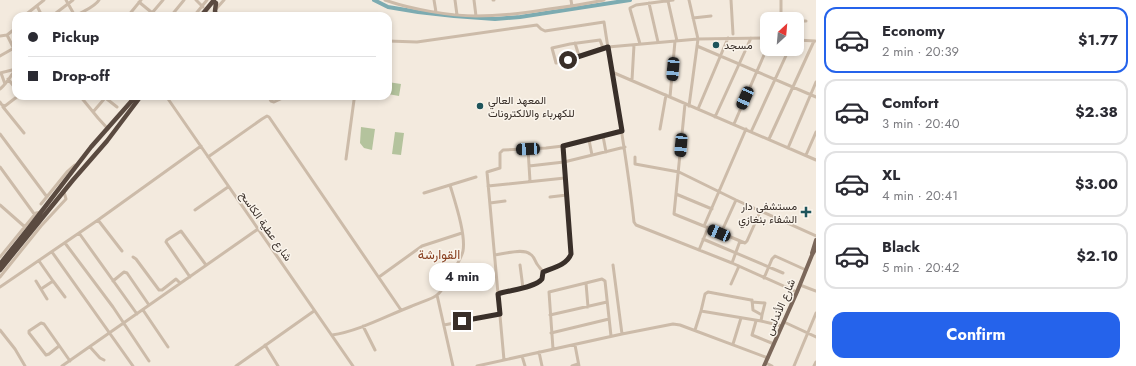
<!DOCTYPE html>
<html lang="en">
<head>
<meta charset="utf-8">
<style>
	:root { --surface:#fff; --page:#f2f2f3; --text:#2b2b33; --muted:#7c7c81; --line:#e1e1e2; --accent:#2563eb }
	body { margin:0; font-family:Jost,Vazirmatn,sans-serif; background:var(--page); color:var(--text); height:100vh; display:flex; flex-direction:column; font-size:15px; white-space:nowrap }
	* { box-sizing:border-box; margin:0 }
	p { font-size:13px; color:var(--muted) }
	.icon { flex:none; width:22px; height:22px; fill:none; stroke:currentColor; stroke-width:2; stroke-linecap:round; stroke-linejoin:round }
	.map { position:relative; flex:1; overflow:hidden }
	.panel { display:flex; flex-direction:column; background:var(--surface); width:320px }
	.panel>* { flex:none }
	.guide { position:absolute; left:12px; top:12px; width:380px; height:88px; border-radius:12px; box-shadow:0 2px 6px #0003; display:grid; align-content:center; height:88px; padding:0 16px; background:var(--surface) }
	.needle { width:26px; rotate:26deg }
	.tools { position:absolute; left:760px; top:12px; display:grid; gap:8px }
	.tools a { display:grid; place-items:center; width:44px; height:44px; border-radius:8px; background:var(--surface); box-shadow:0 2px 6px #0003; font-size:20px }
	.end { position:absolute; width:18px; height:18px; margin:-9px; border:5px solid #392f29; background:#fff; box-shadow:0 0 0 2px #fff }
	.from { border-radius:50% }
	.bubble { position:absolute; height:28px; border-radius:12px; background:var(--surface); box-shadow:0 2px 6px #0003; font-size:13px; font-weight:700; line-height:28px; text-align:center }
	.car { position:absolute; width:12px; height:24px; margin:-12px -6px; border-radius:5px; box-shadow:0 0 3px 1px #0007; background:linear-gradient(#222 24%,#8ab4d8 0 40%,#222 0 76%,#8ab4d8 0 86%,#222 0) }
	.guide b { display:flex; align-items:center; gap:14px; height:38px; font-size:15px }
	.guide b+b { border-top:1px solid var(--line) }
	.guide i { width:10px; height:10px; background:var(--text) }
	ul { padding:7px 0 0; list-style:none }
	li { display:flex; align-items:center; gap:12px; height:66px; margin:0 8px 6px; padding:0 8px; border:2px solid var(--line); border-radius:12px }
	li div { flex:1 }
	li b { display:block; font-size:15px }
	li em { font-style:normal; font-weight:700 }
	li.selected { border-color:var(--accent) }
	li>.icon { width:36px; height:36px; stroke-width:1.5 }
	.cta { display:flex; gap:8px; margin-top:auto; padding:8px 16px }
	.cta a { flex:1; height:46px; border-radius:12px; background:var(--accent); color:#fff; font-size:16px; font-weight:700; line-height:46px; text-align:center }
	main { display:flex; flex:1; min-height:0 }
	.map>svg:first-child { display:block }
	.green { fill:#b4c39d }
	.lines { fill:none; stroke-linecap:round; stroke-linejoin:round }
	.river { stroke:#7cabb1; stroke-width:4 }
	.minor { stroke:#ccbba9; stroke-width:3 }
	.major { stroke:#7b675a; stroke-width:4 }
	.highway { stroke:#5a4a40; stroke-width:4.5 }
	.route { stroke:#392f29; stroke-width:5 }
	.poi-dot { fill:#1e545b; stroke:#faf4eb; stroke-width:1.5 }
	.labels { text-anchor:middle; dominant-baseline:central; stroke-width:3; stroke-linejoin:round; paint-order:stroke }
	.poi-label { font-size:11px; fill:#392f29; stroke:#faf4eb; text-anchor:start }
	.street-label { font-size:11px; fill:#392f29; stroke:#faf4eb }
	.quarter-label { font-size:13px; fill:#894021; stroke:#faf4eb }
</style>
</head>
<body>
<main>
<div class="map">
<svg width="816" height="366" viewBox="0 0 816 366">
	<rect width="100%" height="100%" fill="#f3eade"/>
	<path class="green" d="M388,82L401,84L399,96L388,94Z
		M361,127L375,129L372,150L364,148L360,143Z
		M395,132L404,133L401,155L392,154Z"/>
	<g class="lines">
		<path class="river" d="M374,0L388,7L418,12L454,16L495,19L520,17L630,0"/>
		<path class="minor" d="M66,0L75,16
			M196,0L203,7
			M385,0C410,9 450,16 476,16C500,16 525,13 549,9C567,7 585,4 604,0
			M434,0L436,12
			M455,0L457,15
			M474,0L476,16
			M493,0H494
			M571,0L572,6
			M731,0L733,34
			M781,0V19
			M668,1L677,41
			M139,2L156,16
			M649,3L658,42
			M37,6L42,16
			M216,9L224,0
			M152,13L163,0
			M24,16L44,0
			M52,16L73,0
			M76,16C83,11 95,7 99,0
			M128,16L141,0
			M171,16L184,0
			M194,16L207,0
			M693,18L711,16
			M797,21H806
			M7,35L16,53
			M0,36L7,35L16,28
			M797,40L815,41
			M388,41L417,42L537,25L541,29L545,31L604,22C614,89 627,155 634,222L636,225L732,263L797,292
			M575,43L579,56
			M640,44L630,9V8L636,5L673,0
			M697,46L816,97
			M603,48L600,40L570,44L552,48L556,63L608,47L698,39L767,38
			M0,56L14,48
			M612,72L816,160
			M0,73L16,69
			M1,73L5,84
			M8,79L16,89
			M632,80L634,45
			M0,89C6,84 9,78 14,72V70
			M80,96L98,118L108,129
			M103,96L117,107
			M130,96L131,102
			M166,96L353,366
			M268,96L271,101L274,102L287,96
			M670,97L675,41
			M0,102L2,105L5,106L18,96
			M685,104L674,214L721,233L736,200
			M689,106L698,39L689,0
			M3,107L24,133
			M698,109L728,38
			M93,112L105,98
			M715,117L751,38
			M734,124L767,48
			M660,129L666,95
			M751,132L789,49
			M0,134L47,197
			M603,136L606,152
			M769,139L814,41
			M589,140L592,155
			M788,148L816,82
			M528,149L530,181
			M806,155L816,132
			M208,157L262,119L267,116L269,117L401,310
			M635,157V164L679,172L736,200L816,236
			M346,159L354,100L356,96
			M529,166L564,162L625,147
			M0,167L35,215
			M488,186L565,178
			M424,193L476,177
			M676,194L712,209
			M550,197L567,195
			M490,203L505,201
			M41,204L67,172L75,165
			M0,205L25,227
			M195,210L228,187
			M98,220L122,251
			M704,226L746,129
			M79,233L137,314
			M721,233L745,243L747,241L760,212
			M703,239L783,273
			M65,243L113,307L149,361
			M699,250L708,228
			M52,252L133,366
			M495,255C503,254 523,248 530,254C534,256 535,261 537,264C539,267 541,269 543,272L542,279C535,288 509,291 499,294
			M0,257L36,213L42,212
			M133,257L136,259L159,290H162L176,279L180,283
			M39,261L53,281L41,289
			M732,263L740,241
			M520,265L523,288
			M613,265L622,334
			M543,272C553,268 567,265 571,254L563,146
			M0,277L41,226L66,199L64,192
			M190,277L166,242L167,240L181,231L206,265
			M379,277L422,246L462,233
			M764,278L772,259L775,256L806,270
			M36,281L47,299
			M53,281L65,297
			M113,281L124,272L127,273L149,305
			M586,283L588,307
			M731,284L739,266
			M800,285L816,291
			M0,287L98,220L201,146
			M437,295L453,366
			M752,302L765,303L762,315
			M143,310L168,347
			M550,315L607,302
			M756,321L752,335L774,344
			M761,321L762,315L753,310L752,300H751L708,292L705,294L701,311L761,321L782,326
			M784,322L816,337
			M444,325L500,314
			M363,326L375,350
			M0,330L15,349L25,366
			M695,330L701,311
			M551,333L609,319
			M332,335C359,331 386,316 412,306C418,303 433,299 437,295C443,291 462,257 463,251C466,234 455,202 450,185
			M733,344L741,318
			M265,345L278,366
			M575,345L579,366
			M59,346L49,354L46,355L29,333V331L41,323L44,324L70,361
			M90,347L100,358L104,360
			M553,349L549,292L602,279L605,281L611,336
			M539,352L542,366
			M522,356L525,366
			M504,360L487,172L500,168V153L503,150L546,148L563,146L622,131
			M766,363L772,366
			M62,366L258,229
			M236,366L314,311
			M477,366L622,334L673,324L680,325L768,358
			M572,366L578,364
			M794,366L816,313
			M814,366L816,362"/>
		<path class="major" d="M812,253L816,240
			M764,366L797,292L812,255L816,248"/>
		<path class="highway" d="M216,3L215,11L216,16
			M201,16L214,0
			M0,264L28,229L91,147L136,96
			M0,270L73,180L107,141L141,96"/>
	</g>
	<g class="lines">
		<path class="route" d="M462,321L500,314L498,294C509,290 535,288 542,279L543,272C553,268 567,265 571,254L563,146L622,131L608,47L568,60"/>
	</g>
	<g class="poi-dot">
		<circle cx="716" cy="45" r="4"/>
		<circle cx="480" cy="106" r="4"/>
		<path d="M804 206h4v4h4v4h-4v4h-4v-4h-4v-4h4z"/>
	</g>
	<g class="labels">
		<g class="poi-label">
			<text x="724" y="45">مسجد</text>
			<text x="488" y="100">المعهد العالي<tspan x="488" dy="13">للكهرباء والالكترونات</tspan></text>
			<text x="797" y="206" text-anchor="end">مستشفى دار<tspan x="797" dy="13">الشفاء بنغازي</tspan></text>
		</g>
		<g class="street-label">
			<text transform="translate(266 226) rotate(55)">شارع عطية الكاسح</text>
			<text transform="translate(780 307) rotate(-67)">شارع الأندلس</text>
		</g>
		<g class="quarter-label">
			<text x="439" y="254">القوارشة</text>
		</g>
	</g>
</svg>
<div class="tools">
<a><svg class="needle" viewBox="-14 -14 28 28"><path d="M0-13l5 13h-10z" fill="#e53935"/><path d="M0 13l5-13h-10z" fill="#7c7c81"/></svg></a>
</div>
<i class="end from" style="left:568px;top:60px"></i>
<i class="end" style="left:462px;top:321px"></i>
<div class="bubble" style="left:429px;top:263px;width:66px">4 min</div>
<i class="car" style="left:673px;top:69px;rotate:185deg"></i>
<i class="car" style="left:745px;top:98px;rotate:204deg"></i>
<i class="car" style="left:681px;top:145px;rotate:185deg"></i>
<i class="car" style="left:528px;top:149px;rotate:267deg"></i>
<i class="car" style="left:719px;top:233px;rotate:293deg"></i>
<div class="guide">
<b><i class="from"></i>Pickup</b>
<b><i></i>Drop-off</b>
</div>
</div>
<section class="panel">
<ul>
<li class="selected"><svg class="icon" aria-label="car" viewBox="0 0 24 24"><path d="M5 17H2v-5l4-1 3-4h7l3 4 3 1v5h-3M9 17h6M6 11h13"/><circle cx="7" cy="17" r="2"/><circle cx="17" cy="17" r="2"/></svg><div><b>Economy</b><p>2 min · 20:39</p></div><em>$1.77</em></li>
<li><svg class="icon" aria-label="car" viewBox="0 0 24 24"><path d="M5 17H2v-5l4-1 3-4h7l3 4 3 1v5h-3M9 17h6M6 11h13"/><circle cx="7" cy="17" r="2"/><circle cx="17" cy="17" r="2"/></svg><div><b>Comfort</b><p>3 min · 20:40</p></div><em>$2.38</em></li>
<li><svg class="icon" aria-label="car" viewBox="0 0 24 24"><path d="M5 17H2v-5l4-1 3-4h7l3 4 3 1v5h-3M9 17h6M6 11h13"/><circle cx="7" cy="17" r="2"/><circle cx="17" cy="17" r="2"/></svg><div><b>XL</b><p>4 min · 20:41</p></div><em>$3.00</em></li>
<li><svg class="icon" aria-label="car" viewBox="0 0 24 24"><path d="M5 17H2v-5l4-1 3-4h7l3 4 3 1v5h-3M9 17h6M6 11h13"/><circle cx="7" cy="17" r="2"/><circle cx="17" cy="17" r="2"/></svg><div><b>Black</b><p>5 min · 20:42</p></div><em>$2.10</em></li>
</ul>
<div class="cta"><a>Confirm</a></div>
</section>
</main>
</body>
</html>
